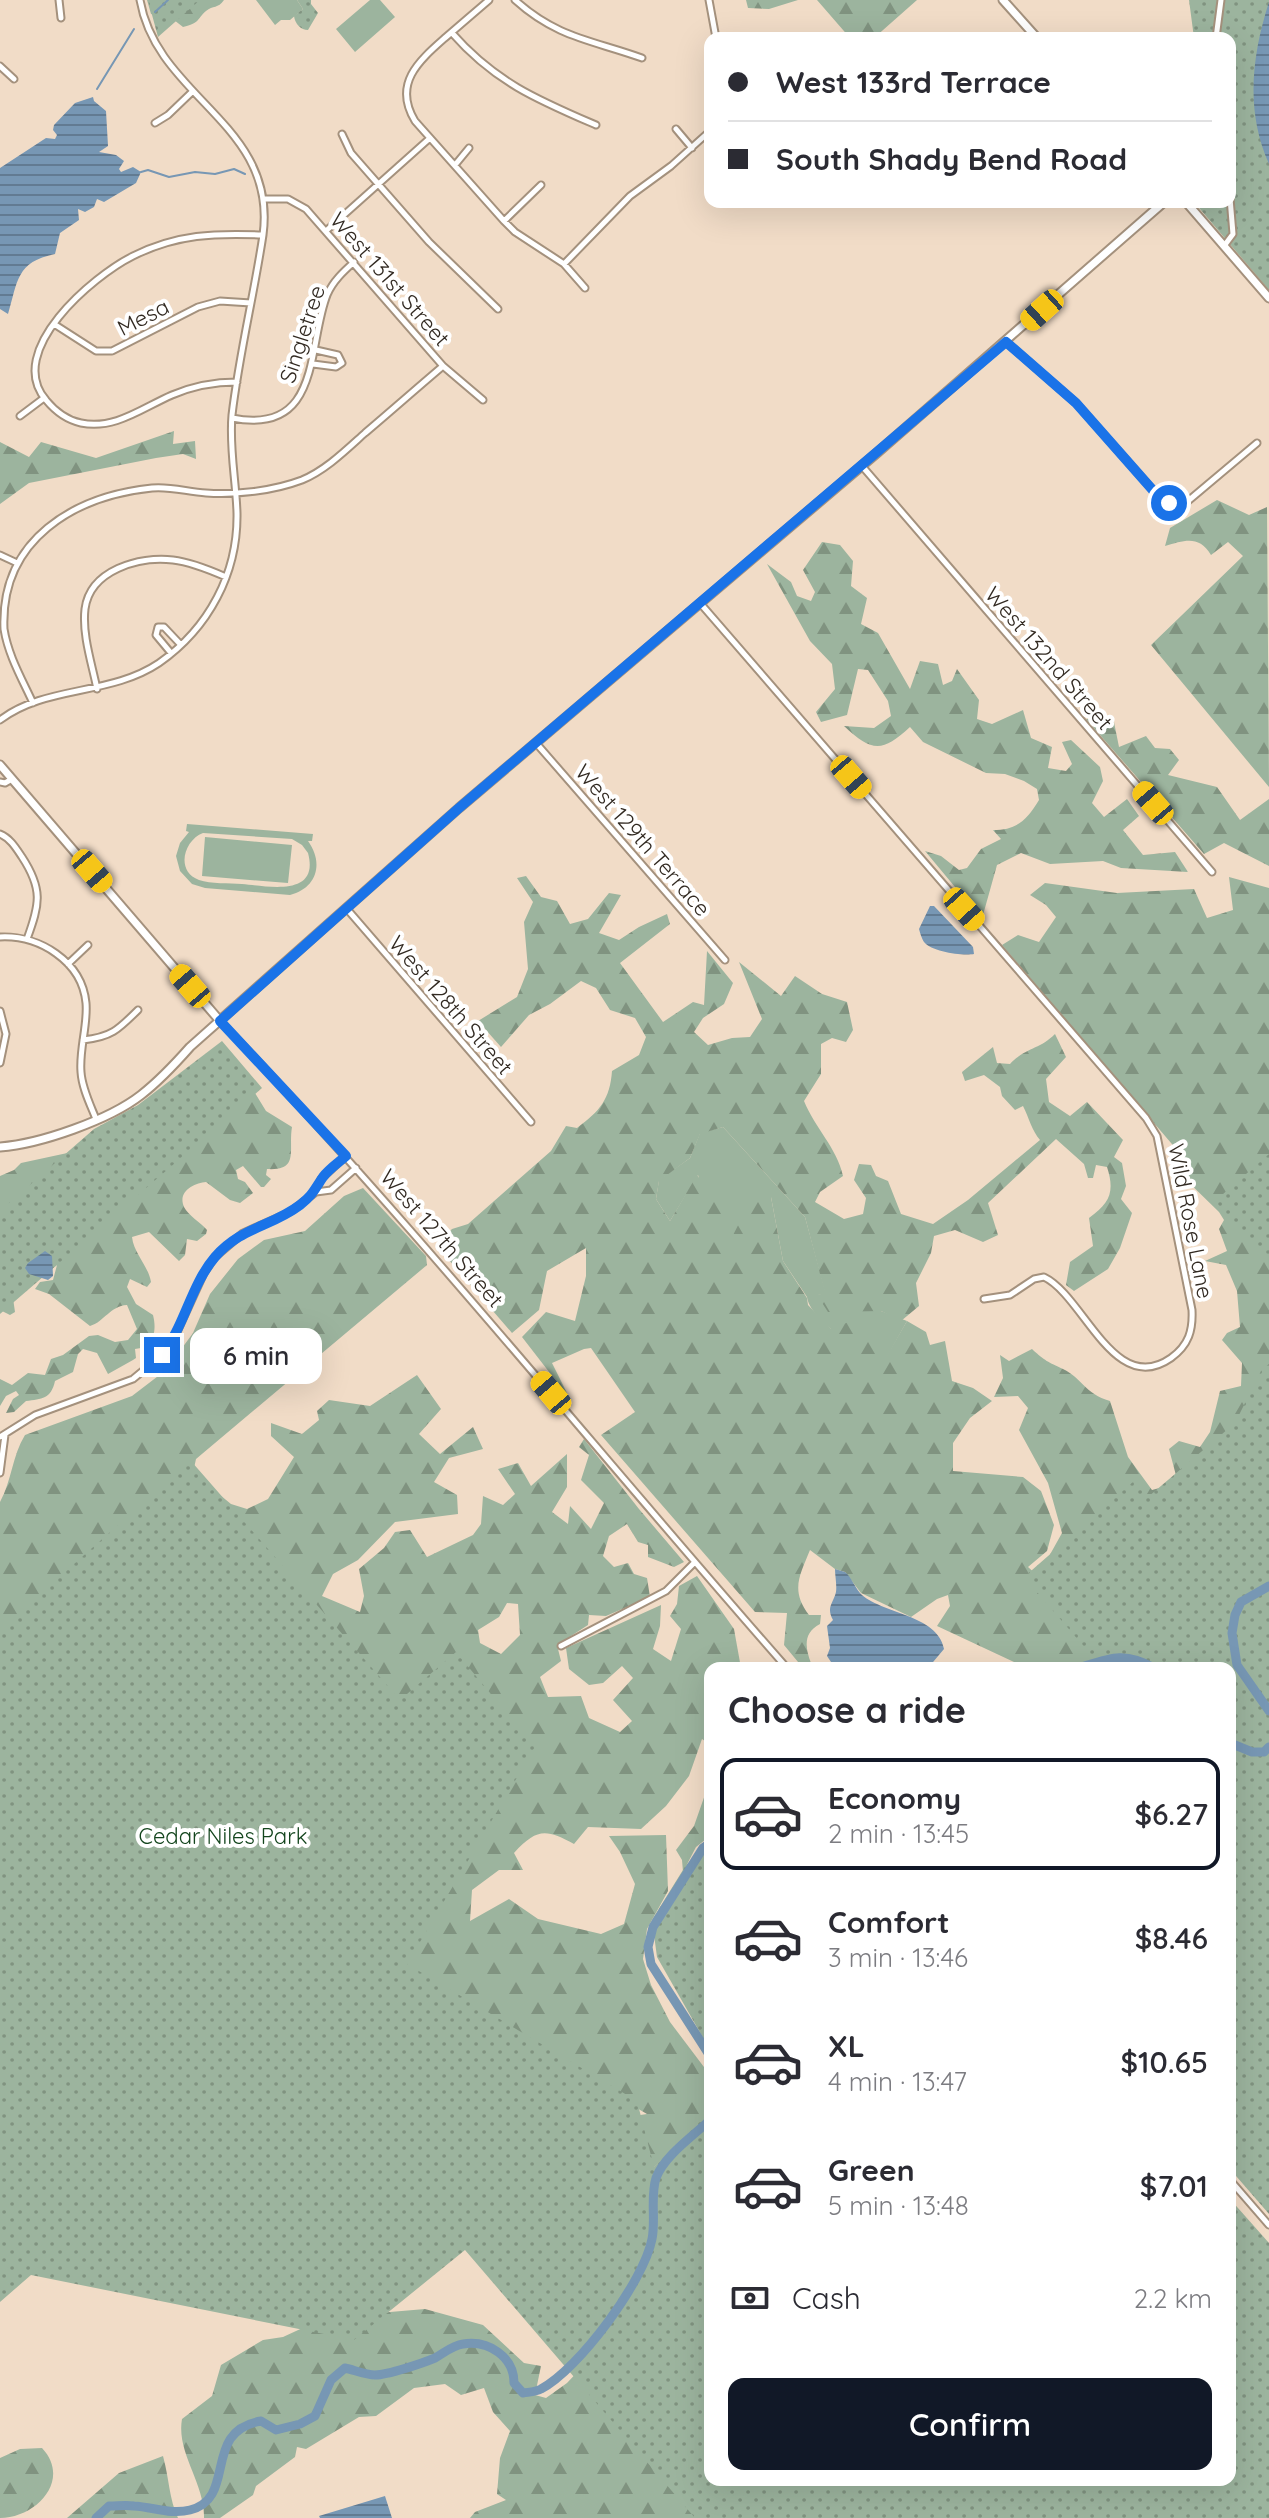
<!DOCTYPE html>
<html lang="en">
<head>
<meta charset="utf-8">
<style>
	:root { --surface:#fff; --page:#f7f7f7; --text:#2b2b33; --muted:#7c7c81; --line:#e1e1e2; --accent:#111827 }
	body { margin:0; font-family:Quicksand,sans-serif; background:var(--page); color:var(--text); height:100vh; display:flex; flex-direction:column; font-size:30px; white-space:nowrap }
	* { box-sizing:border-box; margin:0 }
	p { font-size:26px; color:var(--muted) }
	.icon { flex:none; width:44px; height:44px; fill:none; stroke:currentColor; stroke-width:2; stroke-linecap:round; stroke-linejoin:round }
	.map { position:relative; flex:1; overflow:hidden }
	.panel { position:absolute; left:704px; top:1662px; width:532px; height:824px; display:flex; flex-direction:column; background:var(--surface); border-radius:16px; box-shadow:0 8px 32px #0002 }
	.panel>* { flex:none }
	.top-card { position:absolute; left:704px; top:32px; width:532px; height:176px; border-radius:16px; box-shadow:0 8px 32px #0002; display:grid; align-content:center; height:176px; padding:0 24px; background:var(--surface) }
	.end { position:absolute; width:36px; height:36px; margin:-18px; border:10px solid #1a73e8; background:#fff; box-shadow:0 0 0 4px #fff }
	.from { border-radius:50% }
	.bubble { position:absolute; height:56px; border-radius:16px; background:var(--surface); box-shadow:0 8px 32px #0002; font-size:26px; font-weight:600; line-height:56px; text-align:center }
	.car { position:absolute; width:24px; height:48px; margin:-24px -12px; border-radius:10px; box-shadow:0 0 6px 2px #0007; background:linear-gradient(#f5c518 24%,#345 0 40%,#f5c518 0 76%,#345 0 86%,#f5c518 0) }
	.top-card b { display:flex; align-items:center; gap:28px; height:76px; font-size:30px }
	.top-card b+b { border-top:2px solid var(--line) }
	.top-card i { width:20px; height:20px; background:var(--text) }
	ul { padding:0; list-style:none }
	li { display:flex; align-items:center; gap:24px; height:112px; margin:0 16px 12px; padding:0 8px; border:4px solid transparent; border-radius:16px }
	li div { flex:1 }
	li b { display:block; font-size:30px }
	li em { font-style:normal; font-weight:600 }
	li.on { border-color:var(--accent) }
	li>.icon { width:72px; height:72px; stroke-width:1.5 }
	h2 { padding:0 24px; font-size:36px; line-height:96px }
	.pay { display:flex; align-items:center; gap:20px; height:88px; padding:0 24px; font-size:30px }
	.pay p { margin-inline-start:auto }
	.action { display:flex; gap:16px; margin-top:auto; padding:16px 24px }
	.action a { flex:1; height:92px; border-radius:16px; background:var(--accent); color:#fff; font-size:32px; font-weight:600; line-height:92px; text-align:center }
	.map>svg:first-child { display:block }
	.grass { fill:#9cb49e; fill-rule:evenodd }
	.forest { fill:url(#forest-firs); fill-rule:evenodd }
	.park { fill:url(#park-dots) }
	.water { fill:url(#water-rules) }
	.lines { fill:none; stroke-linecap:round; stroke-linejoin:round }
	.stream { stroke:#7797b4; stroke-width:2 }
	.river { stroke:#7797b4; stroke-width:9 }
	.street-casing { stroke:#a4917d; stroke-width:9 }
	.secondary-casing { stroke:#a4917d; stroke-width:11 }
	.street { stroke:#fff; stroke-width:5 }
	.secondary { stroke:#fff; stroke-width:7 }
	.route { stroke:#1a73e8; stroke-width:10 }
	.labels { text-anchor:middle; dominant-baseline:central; stroke-width:8; stroke-linejoin:round; paint-order:stroke }
	.street-label { font-size:22px; fill:#322a22; stroke:#fff }
	.park-label { font-size:22px; fill:#13451d; stroke:#fff }
</style>
</head>
<body>
<div class="map">
<svg width="1269" height="2518" viewBox="0 0 1269 2518">
	<defs>
		<pattern id="forest-firs" width="22" height="20" patternUnits="userSpaceOnUse" patternTransform="scale(2)"><rect width="22" height="20" fill="#9cb49e"/><path d="M5 1l3.5 6h-7zM16 11l3.5 6h-7z" fill="#809380"/></pattern>
		<pattern id="park-dots" width="8" height="8" patternUnits="userSpaceOnUse" patternTransform="scale(2)"><rect width="8" height="8" fill="#9cb49e"/><path d="M2 2h.1M6 6h.1" fill="none" stroke="#809380" stroke-width="1.8" stroke-linecap="round"/></pattern>
		<pattern id="water-rules" width="6" height="5" patternUnits="userSpaceOnUse" patternTransform="scale(2)"><rect width="6" height="5" fill="#7797b4"/><path d="M0 2.5h6" fill="none" stroke="#627b92"/></pattern>
	</defs>
	<rect width="100%" height="100%" fill="#f1dcc7"/>
	<path class="grass" d="M256,0H297L303,9L290,20H281L275,25Z
		M370,0H380L395,17L355,52L336,29Z
		M187,824L313,834L312,841H308C324,863 317,888 290,895L205,888L192,884L180,871L176,856L180,843L189,832L186,831ZM203,833L292,839L302,845L308,853C320,898 267,886 242,884C229,883 211,884 199,880C175,871 184,840 203,833Z
		M205,837L292,845L288,883L202,876Z
		M723,1127L805,1217L826,1294L818,1295L861,1311H881L907,1321L882,1366C863,1352 810,1321 807,1297L783,1261L771,1197L722,1271L698,1175L670,1221L656,1199L659,1180L690,1158L700,1133Z"/>
	<path class="forest" d="M147,0H224C218,9 213,5 206,11C196,20 200,23 183,27L174,20L151,14Z
		M746,0H798L769,9L748,8Z
		M817,0H917L874,38H850Z
		M174,431L173,444L195,441L196,459L183,454L156,458L29,483L0,504V442L29,457L41,442L96,458Z
		M1217,500L1249,515L1267,507L1269,787L1151,645L1243,556L1228,542L1211,555C1199,535 1185,540 1165,546L1170,528Z
		M822,542L840,545L853,561L851,586L867,598L861,624L878,633L910,689L920,661L938,664L943,685L952,681L957,669L979,700L977,719L992,724L1023,710L1031,738L1052,747L1048,768L1066,771L1072,764L1062,742L1071,740L1100,767L1103,781L1092,803L1104,817L1127,799L1139,816L1123,830L1143,855L1175,852L1188,872L1121,868L1103,861L1050,864L1021,853L997,865L983,915L970,905L925,851L941,856L959,870L967,868L981,849L1001,839L993,830C1017,830 1027,820 1039,800L1037,789L1024,781L1005,774L986,773L923,742L910,727C882,753 872,752 844,726L874,728L891,716L888,701L868,670L858,669L847,715L821,722L816,712L835,689L832,664L810,641L767,564L791,582L797,596L811,601L815,592L803,570Z
		M1113,717L1119,747L1146,736L1155,748L1170,749L1179,760L1168,775L1217,787L1240,820L1269,799V866L1224,843L1204,854L1086,719Z
		M526,876L541,897L557,901L570,924L588,919L609,893L621,895L599,933L619,940L639,927L667,914L670,924L620,963L663,1022L693,1002L704,1005L707,951L733,983L724,1004L703,1018L694,1032L708,1045L732,1038L750,1037L762,1019L739,962L781,996L795,976L822,994L847,1002L853,1030L846,1042L832,1038L821,1044V1074L804,1101C815,1128 837,1148 843,1176L820,1192L815,1202L844,1219L863,1214L866,1198L854,1180L859,1164L871,1165L876,1176L888,1181L901,1214L933,1224L968,1200L1040,1140C1032,1131 1029,1118 1023,1106L1015,1110L1002,1096L1000,1087L984,1075L965,1081L962,1072L993,1047L997,1063L1010,1064C1026,1047 1039,1050 1055,1034L1066,1057L1046,1079L1049,1102L1070,1116L1087,1102L1123,1140L1114,1157L1122,1163L1126,1186L1121,1199L1132,1213L1120,1248L1108,1269L1074,1291L1066,1285L1070,1262L1093,1246L1089,1218C1110,1203 1115,1192 1107,1167L1096,1165L1093,1178H1088L1084,1164L1056,1139L988,1203L998,1235L983,1242L955,1230L934,1236L931,1253L916,1283L919,1306L901,1321L881,1311L828,1312L817,1295L825,1293L805,1217L723,1127L700,1134L690,1158L659,1181L656,1199L670,1221L697,1175L726,1215L723,1264L729,1243L752,1198L771,1197L783,1261L807,1298L808,1305L831,1329L851,1321L880,1331L882,1364L907,1321L926,1332L930,1345L945,1341L952,1381L973,1388L992,1401L970,1418L953,1443V1471L1023,1477L1041,1491L1054,1525L1047,1551L1028,1567L1038,1576L1062,1533L1048,1483L1019,1430L1028,1408L1018,1396L994,1397L1003,1378L1000,1355L1009,1361L1032,1349C1045,1361 1048,1362 1063,1369C1082,1378 1085,1394 1110,1401L1128,1457L1152,1490L1178,1483L1169,1449L1179,1441L1200,1447L1210,1432L1220,1391L1241,1386L1242,1363L1222,1340L1227,1333L1240,1327L1237,1291L1226,1265L1205,1261L1227,1251L1219,1229L1224,1220L1219,1212L1180,1174L1183,1157L1002,945L1018,935L1039,942L1056,917L1046,905L1030,895L1045,883L1117,893L1194,889L1207,918L1233,910L1229,877L1269,888V1485L1204,1668H1010L1014,1662L937,1626L950,1606L948,1595L937,1599L911,1617L861,1593L845,1572L835,1569L810,1550C800,1575 790,1590 809,1615H821L820,1624C803,1633 805,1647 811,1663L808,1668H803L784,1645L787,1613L755,1612L601,1435L635,1412L591,1348L584,1349L552,1363L570,1399L522,1337L546,1312L575,1321L586,1276V1248L547,1271L539,1310L512,1333L436,1245L452,1229L468,1224L551,1151L566,1126L577,1128C600,1111 610,1099 612,1071L639,1055L646,1037L635,1018L610,1010L596,988L581,981L550,1004L529,1015L501,1047L478,1021L517,997L528,969L524,922L533,902L517,878Z
		M255,1093L266,1111L292,1127C288,1150 300,1171 267,1169L266,1175L271,1179L264,1187H261L243,1166L236,1170L238,1179L245,1182L253,1193L240,1203L230,1200L206,1182C195,1183 177,1191 184,1207C188,1215 201,1223 207,1230L206,1234L197,1241L187,1239L185,1255L179,1261L149,1232L132,1237C134,1254 148,1265 151,1282L147,1287L130,1279L127,1287L136,1304L153,1315C156,1327 155,1337 147,1347L135,1349L136,1358L133,1360L108,1374L97,1353L83,1349L78,1354L73,1372L55,1381C51,1399 42,1399 26,1401L14,1412L6,1413L13,1399L19,1395L16,1391L6,1396L0,1406V1379L12,1385L28,1373L45,1375L51,1359L63,1355L89,1336L98,1335L115,1342L128,1340L137,1329L127,1305C110,1306 104,1322 90,1326L49,1294L35,1289L40,1282L53,1280L57,1265L13,1298L15,1312L10,1315L0,1310V1176L14,1170L21,1163L72,1152Z
		M363,1188L426,1256L427,1265L196,1459L193,1473L231,1504L247,1509L268,1499L294,1457L271,1436V1423L302,1434L319,1420L317,1411L329,1400L370,1406L417,1375L441,1409L419,1434L440,1454L473,1427L483,1449L449,1458L434,1482L457,1495L458,1514L395,1522L358,1560L333,1574L322,1596L360,1612L364,1596L359,1569L384,1548L395,1532L410,1530L427,1557L473,1535L481,1524L483,1496L503,1505L515,1494L498,1469L518,1463L531,1486L567,1454V1487L552,1512L568,1524L570,1506L591,1529L604,1503L581,1480L589,1455L579,1447L584,1439L639,1509L684,1562L674,1567L648,1557V1545L638,1542L627,1524L609,1536L603,1556L614,1567L628,1563L634,1574L647,1578L650,1597L606,1616L589,1615L588,1625L557,1645L561,1661L540,1677L548,1697L581,1696L589,1718L620,1732L632,1721L613,1700L633,1678L622,1666L603,1683L589,1685L569,1669L566,1648L661,1605L660,1626L653,1649L671,1661L681,1629L670,1616L677,1604L679,1586L697,1576L734,1629L741,1668H710V1836L696,1847L683,1872L682,1860L676,1850L694,1826L708,1786L704,1781L709,1744L702,1739L689,1776L666,1806L641,1829L588,1827L574,1844C546,1829 537,1828 514,1853L523,1870H499L472,1890L470,1921L509,1899L538,1919L601,1934L624,1924L635,1884L620,1852L609,1836L666,1835L668,1891L647,1929L643,1959L651,1985L670,2022L710,2075V2116L652,2169L613,2119L647,2114L502,2030L0,2270V1502C12,1480 12,1456 25,1435L132,1396L166,1370L193,1333L210,1294L238,1259L264,1240L305,1231L344,1196ZM507,1603L518,1604L520,1635L501,1654L480,1643L478,1630L499,1617Z
		M425,2309L483,2325L524,2363L541,2366L535,2395L546,2398L567,2383L602,2346L710,2480H1230L1234,2476L1216,2518H470L475,2512L506,2500L497,2494L500,2458L510,2431L493,2412L484,2388L461,2395L445,2384L414,2388L376,2416L359,2417L306,2449L297,2447L295,2457L256,2486L253,2495L220,2518H204C205,2483 176,2453 182,2419L212,2396L221,2365L263,2340L283,2337L309,2325L355,2315Z
		M42,2448C72,2480 36,2518 0,2518V2458L20,2449Z
		M163,2456C169,2477 169,2499 178,2518H67L119,2473Z"/>
	<path class="park" d="M148,0H200L158,37Z
		M297,0H311V4L318,13L308,30C301,30 295,24 294,16L303,9Z
		M1189,0H1269V290L1194,202H1230V38H1194Z
		M222,1041L262,1088L0,1314V1211L94,1129L138,1105Z
		M1269,1154V1264L1215,1201Z
		M1269,1364V2214L1230,2169V1668H1081L1093,1657L1024,1577L1134,1481L1148,1497L1235,1423L1262,1369Z
		M191,1461L400,1700L456,1652L535,1747L407,1964L637,2101L654,2167L710,2111V2480H1230V2199L1269,2243V2518H695L465,2250L354,2340L31,2275L0,2302V1629Z
		M710,1844V2050L657,1957L652,1920L686,1865Z"/>
	<path class="water" d="M1269,2V164C1245,111 1252,55 1269,2Z
		M93,97L94,101L106,111L108,146L99,152L116,155L124,161L119,169L121,172L133,167L141,172L136,183L104,202L97,199L94,207L85,212L78,209L79,220L60,233L55,254C16,262 18,281 8,314L0,309V168L46,138L55,139L57,135L53,130L54,125L75,103Z
		M930,906H934L973,947L974,954C962,956 932,952 924,942C922,939 920,933 919,929Z
		M45,1251L52,1256L53,1276L48,1280L29,1274L25,1268L28,1263Z
		M835,1569L845,1572C852,1578 854,1586 860,1593C880,1614 938,1614 944,1649L928,1668H835L827,1656L830,1648L827,1626L833,1620C826,1607 833,1604 836,1592C837,1585 835,1576 835,1569Z
		M385,2496L392,2518H320L319,2516Z"/>
	<g class="lines">
		<path class="stream" d="M155,12L168,0
			M97,89L134,29
			M141,172L148,170L169,177L195,172L215,174L234,169L245,174"/>
		<path class="river" d="M1269,1586L1241,1602L1235,1615L1232,1633L1237,1665L1269,1711
			M1079,1668C1110,1658 1124,1651 1154,1668
			M1230,1749L1235,1745L1252,1752H1264L1269,1747
			M710,1843L703,1848L653,1927L648,1947L651,1964L710,2056
			M96,2518L109,2506C118,2506 126,2505 134,2506C153,2507 171,2515 190,2510C238,2498 201,2431 261,2421L276,2430L300,2424L315,2416L331,2380L345,2368C354,2370 366,2375 375,2375C388,2375 423,2363 435,2358C444,2353 453,2345 463,2344C489,2340 514,2357 514,2383L523,2393C529,2392 536,2392 541,2389C579,2369 644,2281 652,2239C656,2220 650,2197 656,2178C664,2156 693,2136 710,2120"/>
		<defs>
			<path id="street" d="M59,0L61,18
				M489,0C475,12 460,25 446,37C420,60 392,83 415,121L504,221L515,232L564,264L585,288
				M515,0C557,38 592,40 642,58
				M709,0L716,38
				M452,33C495,82 538,100 596,125
				M1216,38L1221,0
				M0,66L14,79
				M155,123L168,115L193,91
				M676,129L692,148
				M342,134L351,153L429,242L498,309
				M455,165L469,148
				M264,199H288L306,209L443,366L483,400
				M504,221L541,185
				M327,230L430,138
				M1224,246L1233,234L1230,198
				M564,264L630,196L671,166L710,131
				M54,324L96,351H112L198,307L220,301L251,303
				M1006,342L1076,403L1158,496C1168,504 1176,506 1188,501L1257,443
				M313,364L336,367L342,363L338,355L316,350
				M237,382C214,382 193,386 172,395C142,408 115,430 81,423C67,420 55,411 46,400C4,351 93,276 133,256C177,234 215,233 263,235
				M20,416L44,398
				M232,418C322,436 307,346 327,295C333,281 344,271 354,262
				M862,466L1212,872
				M0,555L15,562
				M700,603L1146,1118L1157,1136L1192,1310C1193,1330 1189,1345 1171,1358C1114,1398 1084,1296 1044,1277L1034,1279L1010,1295L984,1299
				M171,653L156,635L158,627H164L181,645
				M97,689C92,664 82,635 85,609C90,570 139,556 173,560C191,562 210,570 226,577
				M33,703C22,679 8,655 4,629C0,539 75,496 152,488C170,486 188,492 206,493C236,495 273,491 302,480C326,470 346,450 365,433C391,411 417,388 443,366
				M0,720C46,685 110,696 159,663C209,628 238,573 237,513C236,480 229,448 232,415C239,355 254,295 263,235C278,124 157,98 140,0
				M536,743L725,960
				M0,782L5,783L12,779
				M0,834C10,838 16,848 22,857C43,889 40,904 27,939
				M347,909L531,1122
				M0,937C39,935 82,961 86,1003C88,1025 79,1049 81,1072C82,1088 90,1104 96,1119
				M68,964L88,945
				M0,1011L6,1034L0,1063
				M220,1021C418,1229 598,1453 787,1668
				M83,1040C111,1037 118,1030 138,1010
				M346,1156L321,1179L316,1192L331,1190L356,1168
				M0,1437L35,1415L133,1379L162,1355L173,1341L204,1273L215,1257L243,1233L290,1212L316,1192
				M0,1473L5,1435
				M561,1646L666,1591L695,1562
				M1230,2180L1269,2225"/>
			<path id="secondary" d="M1003,0L1037,38
				M1186,202L1269,298
				M0,765L220,1021
				M0,1147C40,1144 109,1120 141,1095C159,1081 175,1064 190,1047L459,808L878,452L1164,202"/>
		</defs>
		<use href="#street" class="street-casing"/>
		<use href="#secondary" class="secondary-casing"/>
		<use href="#street" class="street"/>
		<use href="#secondary" class="secondary"/>
	</g>
	<g class="lines">
		<path class="route" d="M162,1355C185,1325 191,1285 215,1257C241,1227 271,1227 300,1205C313,1195 314,1190 323,1177C329,1169 338,1163 346,1156L220,1021L459,808L1006,342L1076,403L1158,496L1169,503"/>
	</g>
	<g class="labels">
		<g class="street-label">
			<text transform="translate(390 279) rotate(49)">West 131st Street</text>
			<text transform="translate(143 317) rotate(-27)">Mesa</text>
			<text transform="translate(302 334) rotate(-72)">Singletree</text>
			<text transform="translate(1049 658) rotate(49)">West 132nd Street</text>
			<text transform="translate(643 840) rotate(49)">West 129th Terrace</text>
			<text transform="translate(451 1005) rotate(49)">West 128th Street</text>
			<text transform="translate(1191 1221) rotate(79)">Wild Rose Lane</text>
			<text transform="translate(442 1238) rotate(49)">West 127th Street</text>
		</g>
		<g class="park-label">
			<text x="223" y="1836">Cedar Niles Park</text>
		</g>
	</g>
</svg>
<i class="end from" style="left:1169px;top:503px"></i>
<i class="end" style="left:162px;top:1355px"></i>
<div class="bubble" style="left:190px;top:1328px;width:132px">6 min</div>
<i class="car" style="left:1042px;top:310px;rotate:228deg"></i>
<i class="car" style="left:851px;top:777px;rotate:139deg"></i>
<i class="car" style="left:1153px;top:803px;rotate:319deg"></i>
<i class="car" style="left:92px;top:871px;rotate:139deg"></i>
<i class="car" style="left:964px;top:909px;rotate:138deg"></i>
<i class="car" style="left:190px;top:986px;rotate:319deg"></i>
<i class="car" style="left:551px;top:1393px;rotate:320deg"></i>
<div class="top-card">
<b><i class="from"></i>West 133rd Terrace</b>
<b><i></i>South Shady Bend Road</b>
</div>
<section class="panel">
<h2>Choose a ride</h2>
<ul>
<li class="on"><svg class="icon" aria-label="car" viewBox="0 0 24 24"><path d="M5 17H2v-5l4-1 3-4h7l3 4 3 1v5h-3M9 17h6M6 11h13"/><circle cx="7" cy="17" r="2"/><circle cx="17" cy="17" r="2"/></svg><div><b>Economy</b><p>2 min · 13:45</p></div><em>$6.27</em></li>
<li><svg class="icon" aria-label="car" viewBox="0 0 24 24"><path d="M5 17H2v-5l4-1 3-4h7l3 4 3 1v5h-3M9 17h6M6 11h13"/><circle cx="7" cy="17" r="2"/><circle cx="17" cy="17" r="2"/></svg><div><b>Comfort</b><p>3 min · 13:46</p></div><em>$8.46</em></li>
<li><svg class="icon" aria-label="car" viewBox="0 0 24 24"><path d="M5 17H2v-5l4-1 3-4h7l3 4 3 1v5h-3M9 17h6M6 11h13"/><circle cx="7" cy="17" r="2"/><circle cx="17" cy="17" r="2"/></svg><div><b>XL</b><p>4 min · 13:47</p></div><em>$10.65</em></li>
<li><svg class="icon" aria-label="car" viewBox="0 0 24 24"><path d="M5 17H2v-5l4-1 3-4h7l3 4 3 1v5h-3M9 17h6M6 11h13"/><circle cx="7" cy="17" r="2"/><circle cx="17" cy="17" r="2"/></svg><div><b>Green</b><p>5 min · 13:48</p></div><em>$7.01</em></li>
</ul>
<div class="pay"><svg class="icon" aria-label="cash" viewBox="0 0 24 24"><path d="M3 7h18v10H3z"/><circle cx="12" cy="12" r="2"/></svg>Cash<p>2.2 km</p></div>
<div class="action"><a>Confirm</a></div>
</section>
</div>
</body>
</html>
